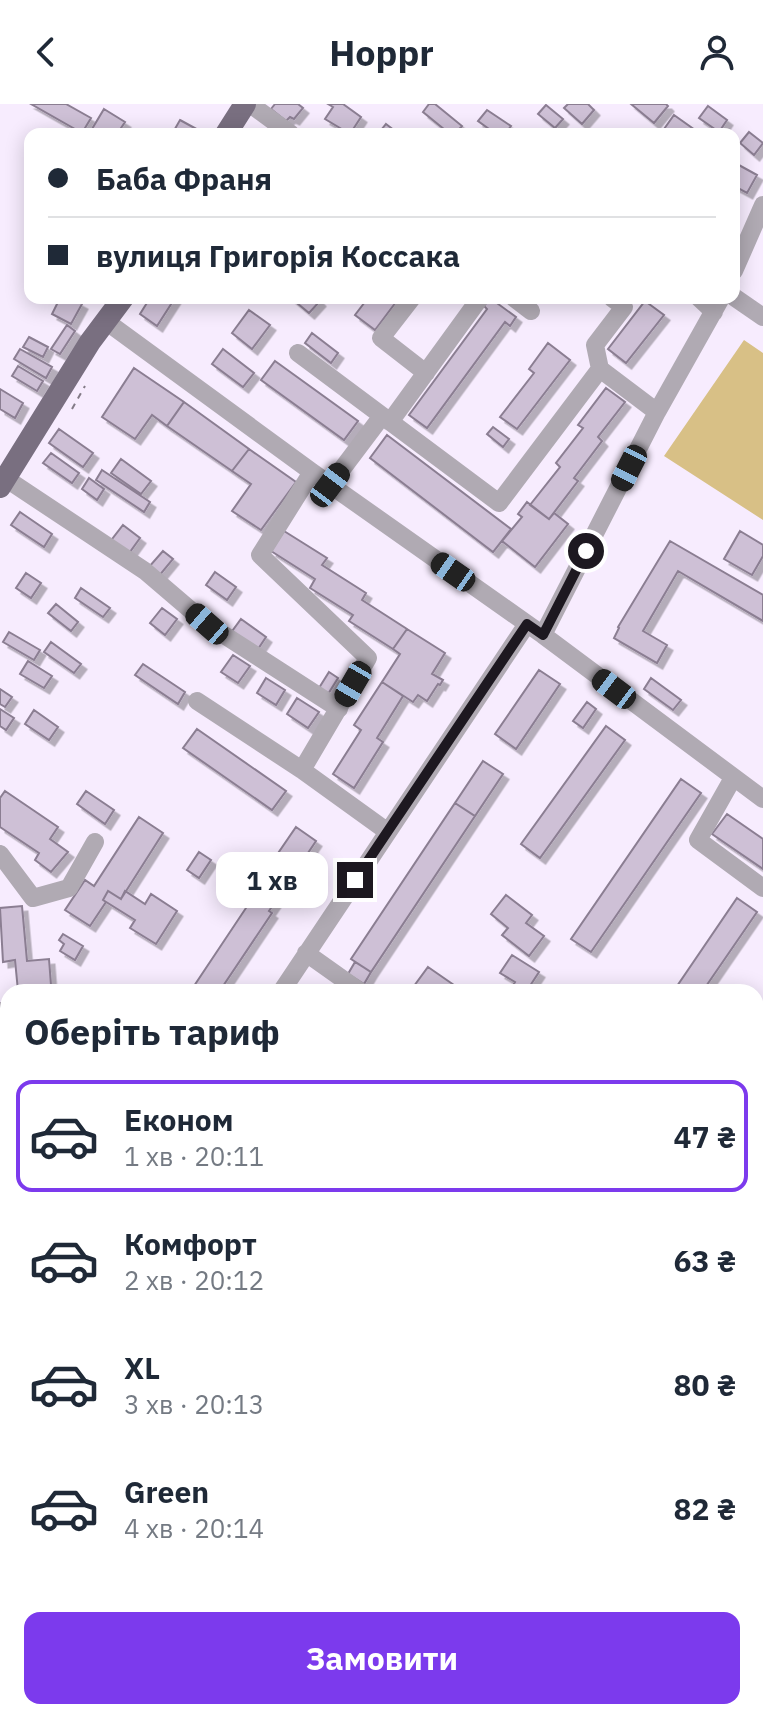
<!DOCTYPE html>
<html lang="uk">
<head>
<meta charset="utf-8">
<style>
	:root { --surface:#fff; --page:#f2f2f3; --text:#1f2937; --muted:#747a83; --line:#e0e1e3; --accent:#7c3aed }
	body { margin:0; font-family:"IBM Plex Sans",sans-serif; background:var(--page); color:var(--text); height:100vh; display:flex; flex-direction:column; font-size:30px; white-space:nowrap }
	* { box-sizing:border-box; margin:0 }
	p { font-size:26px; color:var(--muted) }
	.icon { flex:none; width:44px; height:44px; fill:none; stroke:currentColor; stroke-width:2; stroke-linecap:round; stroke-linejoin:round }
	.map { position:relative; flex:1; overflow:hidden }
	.sheet { position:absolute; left:0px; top:880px; width:764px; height:736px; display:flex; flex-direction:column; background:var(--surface); border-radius:24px 24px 0 0; box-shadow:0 4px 20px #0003 }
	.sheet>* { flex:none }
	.guide { position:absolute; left:24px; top:24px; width:716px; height:176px; border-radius:16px; box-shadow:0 4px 20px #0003; display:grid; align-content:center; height:176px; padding:0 24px; background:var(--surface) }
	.end { position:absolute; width:36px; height:36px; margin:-18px; border:10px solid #1d1820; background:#fff; box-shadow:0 0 0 4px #fff }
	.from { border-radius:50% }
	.bubble { position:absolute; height:56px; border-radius:16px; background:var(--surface); box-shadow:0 4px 20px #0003; font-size:26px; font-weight:700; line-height:56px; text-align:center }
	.car { position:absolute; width:24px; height:48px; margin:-24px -12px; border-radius:10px; box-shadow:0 0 6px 2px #0007; background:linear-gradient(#222 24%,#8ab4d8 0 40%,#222 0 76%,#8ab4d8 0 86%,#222 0) }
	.guide b { display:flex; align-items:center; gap:28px; height:76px; font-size:30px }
	.guide b+b { border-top:2px solid var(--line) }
	.guide i { width:20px; height:20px; background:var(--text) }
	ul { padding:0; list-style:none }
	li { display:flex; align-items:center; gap:24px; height:112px; margin:0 16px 12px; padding:0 8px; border:4px solid transparent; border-radius:16px }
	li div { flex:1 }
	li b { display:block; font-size:30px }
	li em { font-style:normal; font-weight:700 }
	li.current { border-color:var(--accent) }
	li>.icon { width:72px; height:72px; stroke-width:1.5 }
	h2 { padding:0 24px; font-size:36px; line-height:96px }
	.button { display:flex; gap:16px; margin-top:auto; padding:16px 24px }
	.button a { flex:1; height:92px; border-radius:16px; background:var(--accent); color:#fff; font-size:32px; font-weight:700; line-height:92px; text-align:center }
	header { display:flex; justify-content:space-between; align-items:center; height:104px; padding:0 24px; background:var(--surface); font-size:36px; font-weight:700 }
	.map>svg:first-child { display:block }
	.green { fill:#d8c086 }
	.building { fill:#cec0d6; stroke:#8b7e92; stroke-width:2; filter:url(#shadow) }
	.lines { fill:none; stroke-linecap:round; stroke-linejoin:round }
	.path { stroke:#837b87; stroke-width:2; stroke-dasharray:6 6; stroke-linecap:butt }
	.minor { stroke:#b0aab3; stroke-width:18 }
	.major { stroke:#796f80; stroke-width:22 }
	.route { stroke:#1d1820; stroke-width:10 }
</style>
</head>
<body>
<header><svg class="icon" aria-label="back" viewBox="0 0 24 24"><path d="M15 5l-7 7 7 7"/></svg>Hoppr<svg class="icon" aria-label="person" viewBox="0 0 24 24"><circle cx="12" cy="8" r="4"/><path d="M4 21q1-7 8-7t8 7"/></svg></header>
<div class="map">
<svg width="763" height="1616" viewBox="0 0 763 1616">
	<defs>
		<filter id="shadow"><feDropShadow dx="5.5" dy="5.5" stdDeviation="0" flood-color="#0004"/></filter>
	</defs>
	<rect width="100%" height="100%" fill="#f7ecfe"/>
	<path class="green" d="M744,236L763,249V416L664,352Z
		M0,1392L8,1397V1564L0,1561Z
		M116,1608H629L622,1616H136Z"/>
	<path class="building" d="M31,0H66L91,14L82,29Z
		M275,0H298L303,4L294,15L290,13L286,17L271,5Z
		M328,0H343L361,13L350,30L325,15L333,3Z
		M429,0H435L462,22L455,30H450L423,8Z
		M568,0H588L594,6L582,20L564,4Z
		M631,0H666L668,2L654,19Z
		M546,1L563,15L555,24L538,10Z
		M708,2L727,16L719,28L699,14Z
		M104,5L125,18L117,30H89Z
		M487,6L511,22L505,30H496L478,17Z
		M674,11L695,26L692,30H670L664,25Z
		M180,16L202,28L201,30H172Z
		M386,20L399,30H378Z
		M749,28L763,39L754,51L740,39Z
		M737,60L757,71L747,89L734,82V66Z
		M60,194H71L82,200L71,220L52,210Z
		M150,194H175L157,222L140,210Z
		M291,194H317L320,197L309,209Z
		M368,194H399L375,226L355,211Z
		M490,194L516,213L510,222L505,218L427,324L409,311L487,205L484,202Z
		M645,197L664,211L626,259L608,245Z
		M249,206L270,221L252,245L232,229Z
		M67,221L75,227L60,250L51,245Z
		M312,229L338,249L331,259L305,239Z
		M29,233L48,243L43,253L23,243Z
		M548,239L570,256L517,325L500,313L534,269L529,265Z
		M20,245L52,263L46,274L14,255Z
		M223,245L254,269L243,283L212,260Z
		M275,257L358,317L344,336L261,276Z
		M18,262L43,277L37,287L12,272Z
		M134,264L184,298L167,322L152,311L135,335L102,313Z
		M606,284L625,298L598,333L602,337L574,374L578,377L549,415L530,401L560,363L556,359L583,324L578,321Z
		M0,285L23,299L15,314L0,305Z
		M184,298L249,345L232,367L167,322Z
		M493,323L509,335L503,343L487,330Z
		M59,325L93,349L83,363L49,339Z
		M387,331L511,425L493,448L370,354Z
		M249,345L296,378L261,426L232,407L251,380L232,367Z
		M51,349L79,369L72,379L43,359Z
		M121,355L151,377L141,390L111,369Z
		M102,366L150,398L144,408L96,376Z
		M89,374L104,385L97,396L82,385Z
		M527,398L549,415L554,409L568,420L535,463L502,437L522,413L518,410Z
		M20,408L52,430L44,443L11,421Z
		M123,421L140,434L127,452L109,439Z
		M284,427L327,454L322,461L366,489L362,496L407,525L393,545L349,517L353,511L310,484L315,475L271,447Z
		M740,427L763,441V452L752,471L724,455Z
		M670,437L763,491V517L678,467L643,527L667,541L657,559L614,534L619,524L618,523Z
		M163,447L173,455L159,472L148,464Z
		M215,468L236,483L227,496L206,481Z
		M26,469L41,479L31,494L16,484Z
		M81,484L110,504L103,513L75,494Z
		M56,500L78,518L71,527L48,509Z
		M162,504L177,515L165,531L150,519Z
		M241,515L266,533L256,548L230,530Z
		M407,525L445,549L432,570L443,576L440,581L438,580L427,597L418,591L413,598L382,578L400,550L393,545Z
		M9,528L40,546L34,556L3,538Z
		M51,538L81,560L74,569L44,548Z
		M233,551L250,562L238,579L221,568Z
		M28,557L52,572L44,584L20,570Z
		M143,560L185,588L178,600L135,571Z
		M539,566L560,580L516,645L495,630Z
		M329,568L338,574L328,590L319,584Z
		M266,574L285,586L276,601L257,589Z
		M651,574L681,596L673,606L644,585Z
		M382,578L403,592L377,634L383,638L354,684L333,670L361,626L354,621Z
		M0,585L12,593L5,603L0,600Z
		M297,594L319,608L308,624L287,610Z
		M587,598L596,605L583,624L573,617Z
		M0,605L14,614L6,626L0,622Z
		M34,606L58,623L49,636L25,620Z
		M606,622L625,636L540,754L521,740Z
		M197,625L286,687L272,706L183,644Z
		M483,657L503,670L475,712L455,699Z
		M681,675L701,689L591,848L571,835Z
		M5,687L58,723L50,735L68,748L51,768L35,756L39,749L0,723V694Z
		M86,687L114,706L105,720L77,700Z
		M455,699L475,712L371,868L351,855Z
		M727,710L763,735V765L712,730Z
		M139,713L163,729L121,795L108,787L103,796L106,798L90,822L65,806L85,776L94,782Z
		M296,723L316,737L269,807L272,809L219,888H190L252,795L248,793Z
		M199,748L211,756L199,774L187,766Z
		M108,787L121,795L125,787L145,800L151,790L177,807L156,840L130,824L135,816L103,796Z
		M506,791L532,811L526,819L544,832L529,852L502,831L508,824L491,810Z
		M737,794L757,808L702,888H673Z
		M22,802L27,857L49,855L51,881L31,883L32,886L18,887L15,856L3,858L0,804Z
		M63,830L83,842L75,856L60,847L64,840L59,836Z
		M512,851L539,868L526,888L510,886L515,878L500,869Z
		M355,858L371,868L364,880L348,870Z
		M428,863L464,888H422L414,882Z
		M0,899L8,900V913L0,912Z
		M756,959L763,964V994L756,989Z
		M756,1085L763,1089V1105L756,1115Z
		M8,1157V1197L0,1209V1169Z
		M763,1167V1210L760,1214L756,1211V1177Z
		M0,1605L8,1608L41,1616H0Z
		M61,1608H62L92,1616H58Z"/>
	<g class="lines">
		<path class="path" d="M72,305L85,282
			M756,1244L761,1247L763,1244
			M0,1519L8,1518
			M756,1587L763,1592
			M171,1608V1615
			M387,1608L398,1616
			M414,1608L425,1616
			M439,1608L441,1616
			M172,1616L178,1608
			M628,1616L634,1608"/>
		<path class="minor" d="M250,0L291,30
			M734,167L763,101
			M734,193L763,213
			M412,194L381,234L426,269
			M514,194L531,207
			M699,194L714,208
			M107,218L312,368L543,531L763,695
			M298,249L499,399L600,265L657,308
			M600,265L595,241L624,203L612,194
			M390,318L480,194
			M312,368L260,451L368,554L302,666L388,728
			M5,374L145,467L207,520L339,605
			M330,381L382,312
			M543,531L657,308L721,194
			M197,597L302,666
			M733,674L698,736L763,784
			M0,750L33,794L69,784L95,738
			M306,849L361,888
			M281,888L527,520
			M0,987L8,992
			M756,1037L763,1042
			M756,1292L757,1286L763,1277
			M0,1319L8,1325
			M0,1358L8,1345
			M0,1566L8,1569
			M105,1608L126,1616"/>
		<path class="major" d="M226,30L245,0
			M0,383L90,238L123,194"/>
	</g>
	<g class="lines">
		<path class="route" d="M355,776L527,520L543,531L586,447"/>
	</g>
</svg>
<i class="end from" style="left:586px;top:447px"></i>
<i class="end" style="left:355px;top:776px"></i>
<div class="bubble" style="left:216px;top:748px;width:112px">1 хв</div>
<i class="car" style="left:629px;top:364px;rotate:207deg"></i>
<i class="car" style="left:330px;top:381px;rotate:37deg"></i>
<i class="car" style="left:453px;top:468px;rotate:305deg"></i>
<i class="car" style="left:207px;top:520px;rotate:311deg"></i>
<i class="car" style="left:353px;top:580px;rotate:210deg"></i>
<i class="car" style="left:614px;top:585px;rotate:307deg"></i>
<div class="guide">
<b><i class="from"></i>Баба Франя</b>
<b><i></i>вулиця Григорія Коссака</b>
</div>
<section class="sheet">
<h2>Оберіть тариф</h2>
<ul>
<li class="current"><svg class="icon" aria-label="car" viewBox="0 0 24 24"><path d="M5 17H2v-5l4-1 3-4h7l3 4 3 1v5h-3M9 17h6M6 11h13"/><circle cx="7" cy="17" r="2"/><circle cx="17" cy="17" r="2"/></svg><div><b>Економ</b><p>1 хв · 20:11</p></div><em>47 ₴</em></li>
<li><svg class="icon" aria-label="car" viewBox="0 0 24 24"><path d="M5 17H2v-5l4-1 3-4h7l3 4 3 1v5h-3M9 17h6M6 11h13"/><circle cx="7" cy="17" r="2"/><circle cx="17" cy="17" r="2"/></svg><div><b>Комфорт</b><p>2 хв · 20:12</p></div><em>63 ₴</em></li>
<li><svg class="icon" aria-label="car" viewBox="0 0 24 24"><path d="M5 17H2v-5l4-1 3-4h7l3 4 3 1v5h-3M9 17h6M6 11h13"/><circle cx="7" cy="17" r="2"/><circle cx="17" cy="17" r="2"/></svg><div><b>XL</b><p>3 хв · 20:13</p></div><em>80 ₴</em></li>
<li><svg class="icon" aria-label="car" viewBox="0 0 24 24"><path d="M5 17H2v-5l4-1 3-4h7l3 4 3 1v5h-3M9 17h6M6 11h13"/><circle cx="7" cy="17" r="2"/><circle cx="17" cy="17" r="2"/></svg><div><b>Green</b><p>4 хв · 20:14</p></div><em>82 ₴</em></li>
</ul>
<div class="button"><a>Замовити</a></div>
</section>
</div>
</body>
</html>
